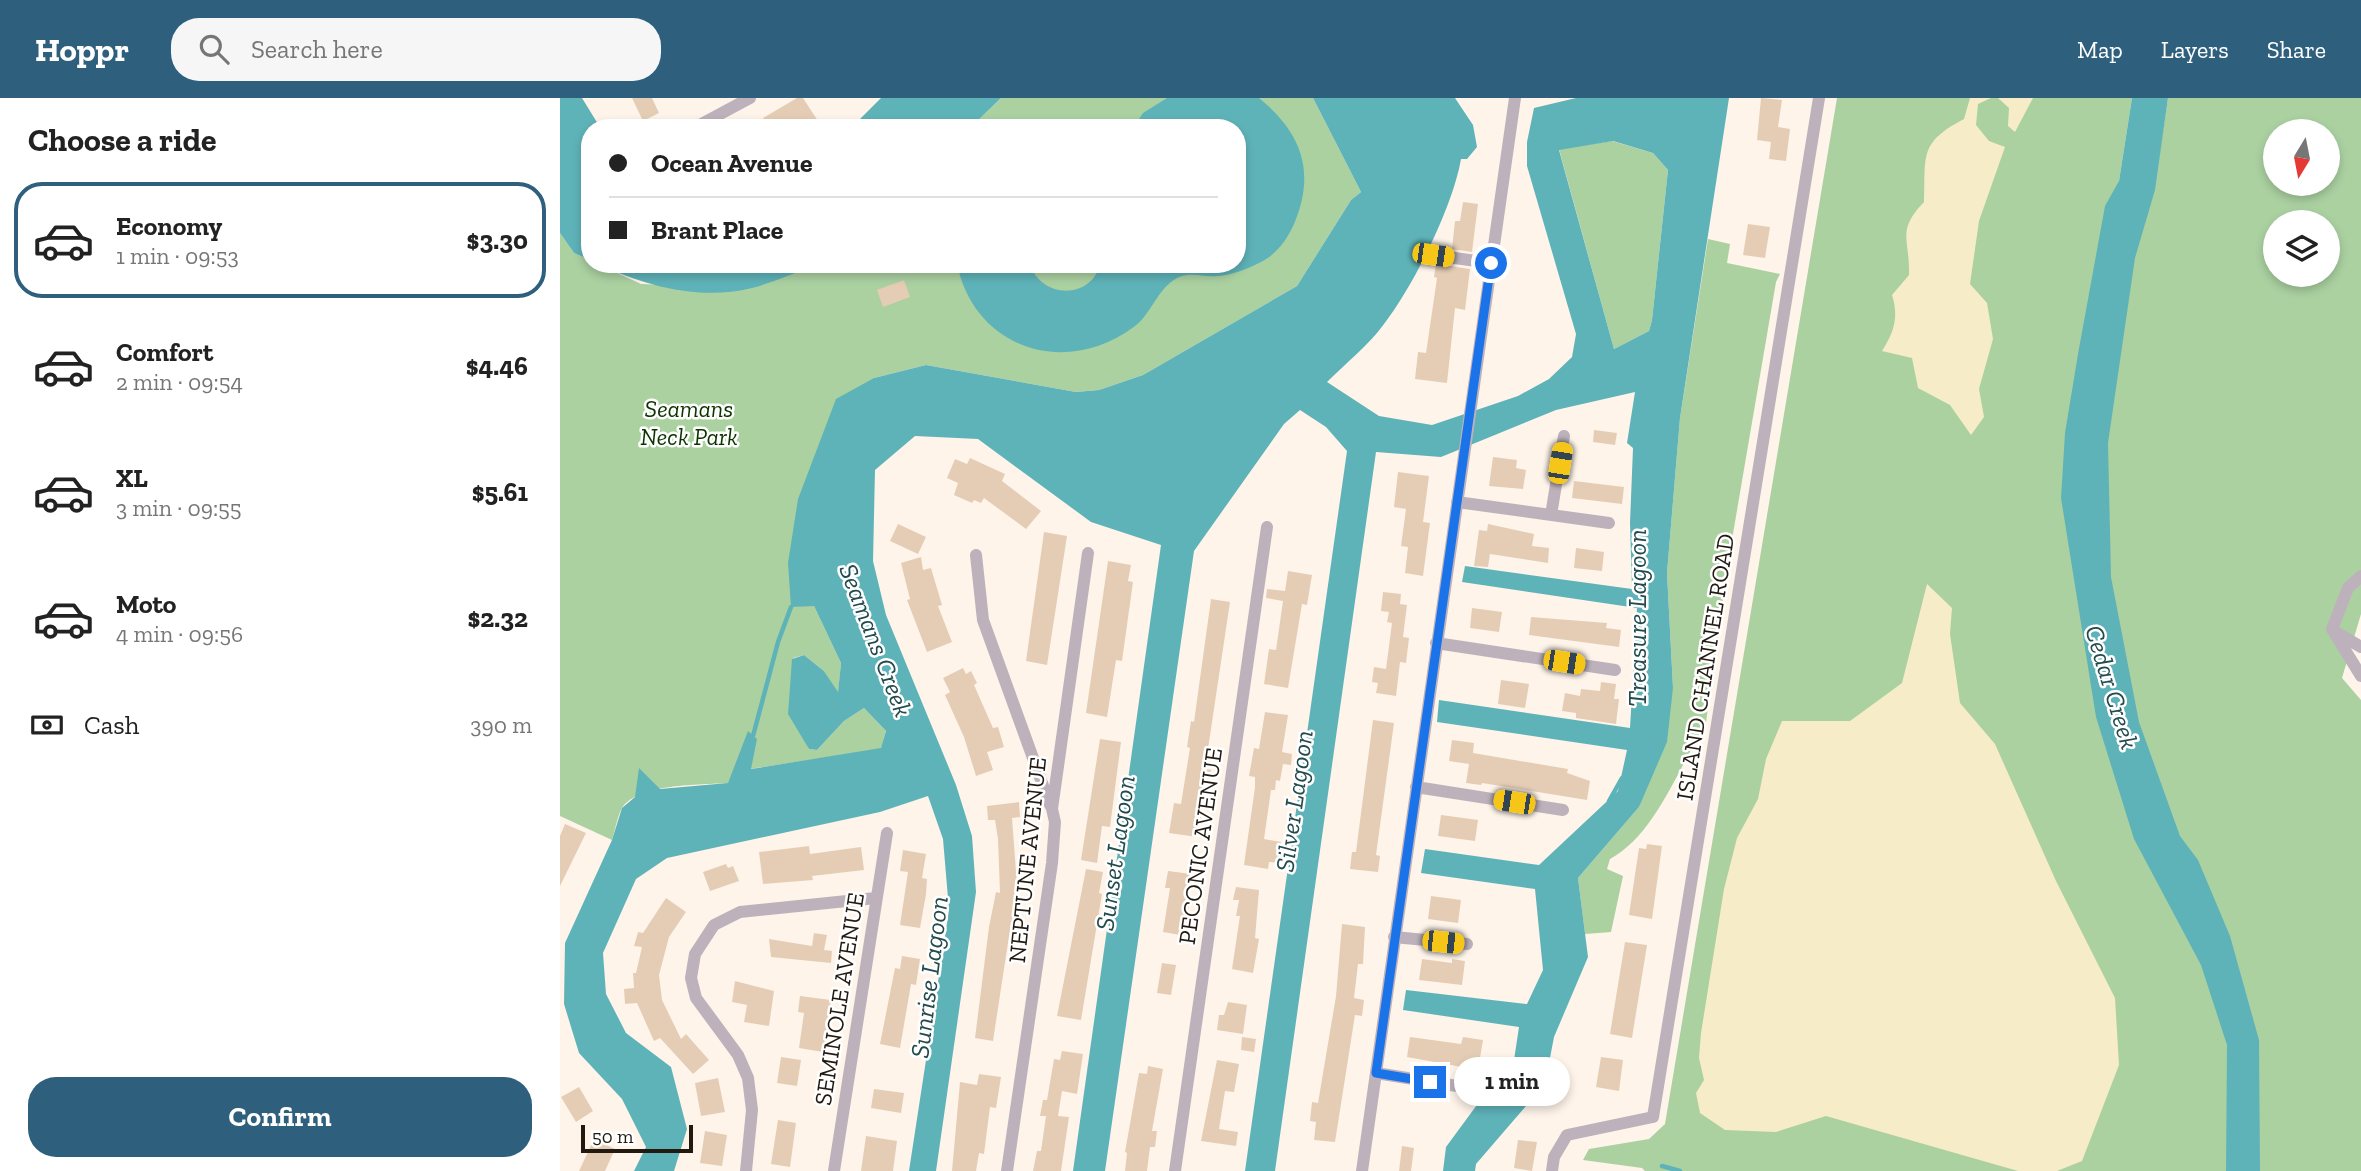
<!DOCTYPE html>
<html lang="en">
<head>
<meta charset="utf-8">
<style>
	:root { --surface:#fff; --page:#f6f6f6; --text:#222; --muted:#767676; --line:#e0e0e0; --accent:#2e607e }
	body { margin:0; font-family:"Zilla Slab",serif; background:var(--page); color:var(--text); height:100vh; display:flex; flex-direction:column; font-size:26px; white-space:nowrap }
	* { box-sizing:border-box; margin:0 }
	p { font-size:23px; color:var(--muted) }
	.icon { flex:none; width:38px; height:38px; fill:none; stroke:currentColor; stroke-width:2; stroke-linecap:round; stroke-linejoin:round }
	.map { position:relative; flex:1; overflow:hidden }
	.details { display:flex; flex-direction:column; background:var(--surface); width:560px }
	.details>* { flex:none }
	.banner { position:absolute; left:21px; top:21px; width:665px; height:154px; border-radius:28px; box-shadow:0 4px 10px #0003; display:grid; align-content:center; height:154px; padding:0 28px; background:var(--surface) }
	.needle { width:46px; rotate:190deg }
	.controls { position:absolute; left:1703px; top:21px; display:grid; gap:14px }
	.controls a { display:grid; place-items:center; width:77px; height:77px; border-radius:50%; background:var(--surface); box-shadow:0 4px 10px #0003; font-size:35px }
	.scale { position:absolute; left:21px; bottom:18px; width:112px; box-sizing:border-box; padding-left:7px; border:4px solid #221a11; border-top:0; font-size:19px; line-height:24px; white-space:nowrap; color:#221a11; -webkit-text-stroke:5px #fff; paint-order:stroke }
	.end { position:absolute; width:32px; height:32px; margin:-16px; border:9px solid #1a73e8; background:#fff; box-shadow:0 0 0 4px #fff }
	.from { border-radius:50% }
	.bubble { position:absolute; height:49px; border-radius:24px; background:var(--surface); box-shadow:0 4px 10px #0003; font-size:23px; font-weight:700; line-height:49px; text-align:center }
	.car { position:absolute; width:21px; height:42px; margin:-21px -10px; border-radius:9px; box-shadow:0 0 5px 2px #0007; background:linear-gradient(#f5c518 24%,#345 0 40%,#f5c518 0 76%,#345 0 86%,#f5c518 0) }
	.banner b { display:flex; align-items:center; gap:24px; height:66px; font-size:26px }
	.banner b+b { border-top:2px solid var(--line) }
	.banner i { width:18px; height:18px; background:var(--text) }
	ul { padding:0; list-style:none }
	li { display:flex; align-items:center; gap:21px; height:116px; margin:0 14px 10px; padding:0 14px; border:4px solid transparent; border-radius:28px }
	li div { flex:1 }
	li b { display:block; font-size:26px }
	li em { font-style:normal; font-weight:700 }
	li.on { border-color:var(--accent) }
	li>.icon { width:63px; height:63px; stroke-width:1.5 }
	h2 { padding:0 28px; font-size:32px; line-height:84px }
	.pay { display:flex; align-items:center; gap:18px; height:77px; padding:0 28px; font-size:26px }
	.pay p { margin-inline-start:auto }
	.action { display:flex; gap:14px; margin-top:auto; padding:14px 28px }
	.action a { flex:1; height:80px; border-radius:28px; background:var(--accent); color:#fff; font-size:28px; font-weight:700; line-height:80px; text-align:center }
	header { display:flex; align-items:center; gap:42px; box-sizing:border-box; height:98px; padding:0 35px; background:var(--accent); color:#fff }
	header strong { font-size:33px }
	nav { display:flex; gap:38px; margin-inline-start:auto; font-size:24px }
	.search { width:490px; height:63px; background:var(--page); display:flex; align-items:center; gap:18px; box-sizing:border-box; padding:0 24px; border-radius:28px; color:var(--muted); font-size:26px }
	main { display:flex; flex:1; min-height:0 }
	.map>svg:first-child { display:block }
	.green { fill:#abd1a1; fill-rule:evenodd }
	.sand { fill:#f6ecc7 }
	.water { fill:#5eb3b9; fill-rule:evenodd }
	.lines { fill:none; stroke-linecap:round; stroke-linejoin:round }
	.stream { stroke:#5eb3b9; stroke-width:4.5 }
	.building { fill:#e5cdb5 }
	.minor { stroke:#bdb2bc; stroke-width:12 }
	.route { stroke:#1a73e8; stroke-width:9 }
	.labels { text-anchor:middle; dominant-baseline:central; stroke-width:5; stroke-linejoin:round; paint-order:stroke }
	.park-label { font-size:24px; font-style:italic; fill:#0b3401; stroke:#fff }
	.street-label { font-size:24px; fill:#221a11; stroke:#fff }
	.water-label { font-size:26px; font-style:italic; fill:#234b4d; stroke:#fff }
</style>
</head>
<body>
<header>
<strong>Hoppr</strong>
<div class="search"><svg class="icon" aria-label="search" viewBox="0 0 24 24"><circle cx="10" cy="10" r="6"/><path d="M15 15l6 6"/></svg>Search here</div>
<nav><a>Map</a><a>Layers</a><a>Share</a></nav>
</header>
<main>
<section class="details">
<h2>Choose a ride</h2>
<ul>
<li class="on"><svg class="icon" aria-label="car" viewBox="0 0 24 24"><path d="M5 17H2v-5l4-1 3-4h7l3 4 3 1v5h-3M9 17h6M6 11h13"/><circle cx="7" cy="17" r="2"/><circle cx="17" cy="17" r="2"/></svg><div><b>Economy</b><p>1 min · 09:53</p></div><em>$3.30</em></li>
<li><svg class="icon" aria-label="car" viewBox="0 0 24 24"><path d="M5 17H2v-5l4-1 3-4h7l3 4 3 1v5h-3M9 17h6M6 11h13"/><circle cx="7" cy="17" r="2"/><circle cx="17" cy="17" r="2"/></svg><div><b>Comfort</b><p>2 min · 09:54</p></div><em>$4.46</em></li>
<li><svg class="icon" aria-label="car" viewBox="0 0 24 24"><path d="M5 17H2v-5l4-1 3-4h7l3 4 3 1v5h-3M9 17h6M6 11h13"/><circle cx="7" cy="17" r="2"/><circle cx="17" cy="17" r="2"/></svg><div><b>XL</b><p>3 min · 09:55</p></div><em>$5.61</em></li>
<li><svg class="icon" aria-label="car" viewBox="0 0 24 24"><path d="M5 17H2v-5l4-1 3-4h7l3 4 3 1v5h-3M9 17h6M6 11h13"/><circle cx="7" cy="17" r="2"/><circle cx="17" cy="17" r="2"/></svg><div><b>Moto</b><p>4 min · 09:56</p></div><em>$2.32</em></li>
</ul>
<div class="pay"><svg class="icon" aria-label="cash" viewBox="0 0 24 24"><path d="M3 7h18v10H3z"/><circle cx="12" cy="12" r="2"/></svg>Cash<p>390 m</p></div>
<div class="action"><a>Confirm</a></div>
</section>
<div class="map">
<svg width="1801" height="1073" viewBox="0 0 1801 1073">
	<rect width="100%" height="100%" fill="#fef4ea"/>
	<path class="green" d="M441,0H753L801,94L791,102L737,188L583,277L539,292L516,294L366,267L314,280L254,508L281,565L278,596L264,573L244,557L233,560L244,640L249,651L257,652L284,623L304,610L326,633L321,651L190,671L196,641L168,685C141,687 78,685 62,710C57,719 55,733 52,742L0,718V135L14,155L30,162V166H38L81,186L190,190L259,166H677V30H410Z
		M1277,0H1572L1559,83L1594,92L1608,0H1801V516L1782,580L1801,602V1073H1085L1082,1070L1023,1062L1029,1051L1089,1041L1105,1026ZM1715,33H1768V86H1715ZM1715,124H1768V177H1715Z
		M1052,43L1093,55L1108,72L1092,222L1089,233L1054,251L999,51Z
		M1148,141L1170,146L1167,165L1220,176L1216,184L1168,465L1144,639L1136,643C1113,683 1091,739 1050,761L1047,771L1063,778L1051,834L1025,836L1018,780L1079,709L1113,590L1107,475L1120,320Z"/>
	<path class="sand" d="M1410,0H1431L1418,6L1416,27L1429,43L1445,49L1419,123L1410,186L1427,205L1433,241L1419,291L1424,319L1411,337L1390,307L1358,290L1352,260L1322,253C1334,234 1339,219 1332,197L1349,177C1350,141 1336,133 1364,104C1366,58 1358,45 1404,21Z
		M1438,0H1473L1455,34L1448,28L1449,10Z
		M1367,486L1392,510L1390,536L1400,605L1435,646L1496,783L1555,900L1559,967L1522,1063L1497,1073H1458L1266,1018L1216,1034L1165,1032L1140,1015L1136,995L1144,982L1139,960L1141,935L1164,791L1177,740L1198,701L1206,661L1222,623H1290L1342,585Z"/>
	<path class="water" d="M0,0H22L38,26L44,30H30V162L14,155L0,135Z
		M321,0H441L410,30H291Z
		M607,0H699C742,35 756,74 734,126C727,142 715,158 699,165C687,171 672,177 658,178C644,180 630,173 617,180C597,191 592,215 575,228C507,280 415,252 397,166H470C480,200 531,203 540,166H677V30H573L583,15Z
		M753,0H895L913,27L917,49L907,61H901C893,108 854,187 824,226C809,247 786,265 767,284L819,318L872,327L958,298L989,281L1012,259L1016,236L967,68V44L974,10L1016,0H1169L1120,320L1107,475L1113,590L1107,644L1079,709L1018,780L1028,859L994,939L985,986L916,1066L915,1073H883L886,1049L922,1000L951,982L959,929L843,912L846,892L967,906L983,872L975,791L861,775L865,751L979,767L1058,693L1067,652L877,624L879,602L1070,630L1077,510L902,484L905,468L1072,491L1070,425L1073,350L1067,345L1075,294L996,312L881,359L816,354L715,1073H685L787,353L766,329L740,312L724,326L634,453L545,1073H513L601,447L531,424L418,341L355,338L315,372L313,463L326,517L396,687L412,738L416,794L376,1073H349L389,812L383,741L368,698L320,714L107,760L76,781L43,855L46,896L66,935L111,969L127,1031L114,1073H74L86,1049L62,1001L19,955L4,906L5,845L52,742L62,710L75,699L79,670L100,691L168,685L188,633L197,641L191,671L321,650L326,633L304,610L284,623L257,652L249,651L228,616L232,561L244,557L264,573L278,594L281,565L254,508L231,509L228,465L238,401L276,301L314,280L366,267L516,294L539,292L583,277L737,188L791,102L801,94ZM1053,43L1093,55L1108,72L1092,222L1089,233L1054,251L999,52Z
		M1572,0H1608L1595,92L1575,160L1548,345L1551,479L1579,624L1620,738L1638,762L1670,838L1699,942L1700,1073H1666L1667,947L1641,867L1574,741L1536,619L1501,400L1505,335L1518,256L1545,108L1559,83Z
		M38,166H259C237,174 214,184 192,190C139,203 86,188 38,166Z"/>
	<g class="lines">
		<path class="stream" d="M193,638L218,544L231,509
			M1049,703L1062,680
			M1102,1068L1120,1073"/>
	</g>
	<path class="building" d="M72,0H92L99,15L83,23Z
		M237,0H243L258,23L247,30H209L203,20Z
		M1201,0L1222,2L1218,29L1230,31L1226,63L1209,61L1211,44L1197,42Z
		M903,104L918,106L912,154L892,151L895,123H900Z
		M1188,126L1210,129L1205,160L1183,157Z
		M876,166L910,171L905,212L895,210L887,285L855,281L858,254L866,255L877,180L874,179Z
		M344,182L350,199L323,209L317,192Z
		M1034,332L1057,335L1055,347L1033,344Z
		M933,359L957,362L956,370L966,372L963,391L929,388Z
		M410,360L445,376L442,383L481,413L466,431L424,400L421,405L414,402L412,405L394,397L398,385L387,380L395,361L407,366Z
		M838,374L869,378L863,424L870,425L863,478L845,475L848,449L841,448L846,411L834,409Z
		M1014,383L1064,389L1062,406L1012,400Z
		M338,426L366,439L358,456L330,443Z
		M928,426L974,436L972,448L989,450L988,465L930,456L928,469L914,468L919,432L927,433Z
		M484,434L507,438L487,567L466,563Z
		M1016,450L1044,454L1042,473L1014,470Z
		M361,459L363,472L371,470L382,507L378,508L392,544L367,554L347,502L350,501L341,465Z
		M548,463L571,467L568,483L573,484L562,563L556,562L547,619L526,615Z
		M728,473L752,477L747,507L742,506L728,590L704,586L709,551L716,552L723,503L706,500L707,491L725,493Z
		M823,494L841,496L840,506L847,507L843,539L849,540L846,565L840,564L836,598L816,595L818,585L812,584L814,569L826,571L832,525L827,524L829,514L821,513Z
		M651,501L670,504L645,671L651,672L637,739L609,735L614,705L621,706L630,650L627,649L631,623L634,624Z
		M912,510L942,514L939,534L910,530Z
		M971,519L1047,525L1046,530L1061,532L1059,549L969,537Z
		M403,570L406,576L411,573L417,585L414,587L433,630L438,629L444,649L427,654L433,672L416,678L404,639L385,597L390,594L383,580Z
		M941,582L969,586L965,610L938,606Z
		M1041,584L1056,586L1054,601H1059L1056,626L1016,620V615L1002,613L1005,595L1020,598L1021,591L1040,593Z
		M705,614L728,617L722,654L732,656L731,667L723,666L720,683L716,682L715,692H711L704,741L721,744L718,765L709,764L708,771L684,767L695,689V679L689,678L694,650L699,651Z
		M813,622L834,625L816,757L820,758L818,774L790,771L792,754H796Z
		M540,641L561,644L550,729L542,728L537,765L521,762Z
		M892,642L914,645L913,655L1008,671L1007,675L1030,683L1027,702L922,685L921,687L906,685L909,666L889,663Z
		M459,704L460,719L452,720L458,801L455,825H451L433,943L415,940L429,829L436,794L440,795L438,741L435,722H428L427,708Z
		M881,717L918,722L915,743L878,738Z
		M5,726L26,735L0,788V738Z
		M1087,746L1102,748L1092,821L1069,817L1079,750L1086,751Z
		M249,748L250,756L301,749L304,772L252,778L253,782L203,786L199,754Z
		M343,752L366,756L362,780L367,781L366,796L360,830L340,827L348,774L340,773Z
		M166,766L168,770L173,768L179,783L150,793L143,774Z
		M526,771L543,774L539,795L542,796L521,922L497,918Z
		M608,773L631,776L626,838L603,834L610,790H605Z
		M676,789L699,792L695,840L699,841L693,875L672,871L680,818H676L679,802H673Z
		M871,798L901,802L898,825L868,821Z
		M106,800L126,814L109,839L99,877L102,902L121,941L126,936L149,962L133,976L100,940L94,943L77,905L65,906L64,891L74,890L73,875H76L82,849L74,848L78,834L83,835Z
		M782,826L805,829L803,866H798L794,900L804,902L802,918L795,917L775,1044L754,1042L756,1024L750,1023L752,1004L758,1005L776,898Z
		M254,835L267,837L264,852L272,853L271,865L211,859L209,841L252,848Z
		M1065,844L1087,847L1072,940L1050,936Z
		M342,858L360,861L356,887L351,886L340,950L320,946L335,870L340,871Z
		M862,861L892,865V861L905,863L902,887L859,882Z
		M602,865L616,867L611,897L597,895Z
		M175,883L214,893L209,928L184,924L187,907L172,904Z
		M240,898L271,902L263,954L239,950L244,915L238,914Z
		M668,904L687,907L683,936L657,932L659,917H664Z
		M682,939L696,941L694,954L681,952Z
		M850,939L901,946L903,939L923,942L918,972L847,959Z
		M502,953L523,956L517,996L502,993L498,1018L509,1019L501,1073H473L477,1053H481L486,1018H480L483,1002H487L494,961L500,962Z
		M221,959L241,962L237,988L217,985Z
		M1041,959L1063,962L1059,993L1036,989Z
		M657,962L679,966L674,994L665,993L659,1031L678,1034L676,1048L641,1043Z
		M588,968L603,971L592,1033H597L595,1049H590L587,1073H565L567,1055L565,1054L579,975L587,976Z
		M419,976L441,979L436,1010L430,1009L424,1056L419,1055L416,1073H392L400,984L417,987Z
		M158,980L165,1014L141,1018L135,985Z
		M19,989L33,1013L16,1024L1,999Z
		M314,991L344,995L341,1015L311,1010Z
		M218,1022L236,1025L230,1069L211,1066Z
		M145,1033L167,1037L162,1068L140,1065Z
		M306,1038L337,1043L333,1073H301Z
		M34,1041L55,1051L45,1073H19Z
		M958,1042L977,1044L972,1073L954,1070Z
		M842,1048L854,1050L851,1073H839Z"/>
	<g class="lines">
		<path class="minor" d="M134,30L190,0
			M873,157L931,165
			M897,404L1049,425
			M991,417L1004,338
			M416,457L423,522L490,707
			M1801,478L1788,490L1772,531L1801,578
			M1774,533L1801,549
			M876,545L1055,572
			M856,689L1003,712
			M834,839L907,846
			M816,975L897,988
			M186,1073L192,1012L188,980L178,957L136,900L131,880L135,856L154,827L180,814L316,800
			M274,1073L327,735
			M447,1073L492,765L495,724L492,711L528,455
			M615,1073L707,429
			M802,1073L955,0
			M992,1073L994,1059L1007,1037L1093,1019L1259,0"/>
	</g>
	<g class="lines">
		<path class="route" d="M870,984L816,975L931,165"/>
	</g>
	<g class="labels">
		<g class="park-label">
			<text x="129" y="310">Seamans<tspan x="129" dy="28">Neck Park</tspan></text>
		</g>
		<g class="street-label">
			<text transform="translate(1145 569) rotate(-81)">ISLAND CHANNEL ROAD</text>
			<text transform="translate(640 748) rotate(-82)">PECONIC AVENUE</text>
			<text transform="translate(467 762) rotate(-84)">NEPTUNE AVENUE</text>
			<text transform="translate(279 901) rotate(-81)">SEMINOLE AVENUE</text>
		</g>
		<g class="water-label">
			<text transform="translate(1077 520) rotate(-90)">Treasure Lagoon</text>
			<text transform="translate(316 542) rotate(69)">Seamans Creek</text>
			<text transform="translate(1552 589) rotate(73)">Cedar Creek</text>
			<text transform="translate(734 703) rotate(-82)">Silver Lagoon</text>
			<text transform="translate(555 755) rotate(-82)">Sunset Lagoon</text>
			<text transform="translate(369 879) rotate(-83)">Sunrise Lagoon</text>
		</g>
	</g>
</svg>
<div class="controls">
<a><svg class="needle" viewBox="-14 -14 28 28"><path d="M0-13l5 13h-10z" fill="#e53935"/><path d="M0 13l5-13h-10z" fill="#767676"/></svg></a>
<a><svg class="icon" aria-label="layers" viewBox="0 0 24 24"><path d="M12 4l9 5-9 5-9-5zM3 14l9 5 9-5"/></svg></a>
</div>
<div class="scale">50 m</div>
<i class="end from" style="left:931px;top:165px"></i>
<i class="end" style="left:870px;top:984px"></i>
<div class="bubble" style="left:894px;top:959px;width:116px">1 min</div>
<i class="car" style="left:873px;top:157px;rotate:98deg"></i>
<i class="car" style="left:1000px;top:365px;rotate:9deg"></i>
<i class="car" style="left:1004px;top:564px;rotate:99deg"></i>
<i class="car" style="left:954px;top:704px;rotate:279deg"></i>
<i class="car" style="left:883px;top:844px;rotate:96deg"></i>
<div class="banner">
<b><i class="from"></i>Ocean Avenue</b>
<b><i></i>Brant Place</b>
</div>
</div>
</main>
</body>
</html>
